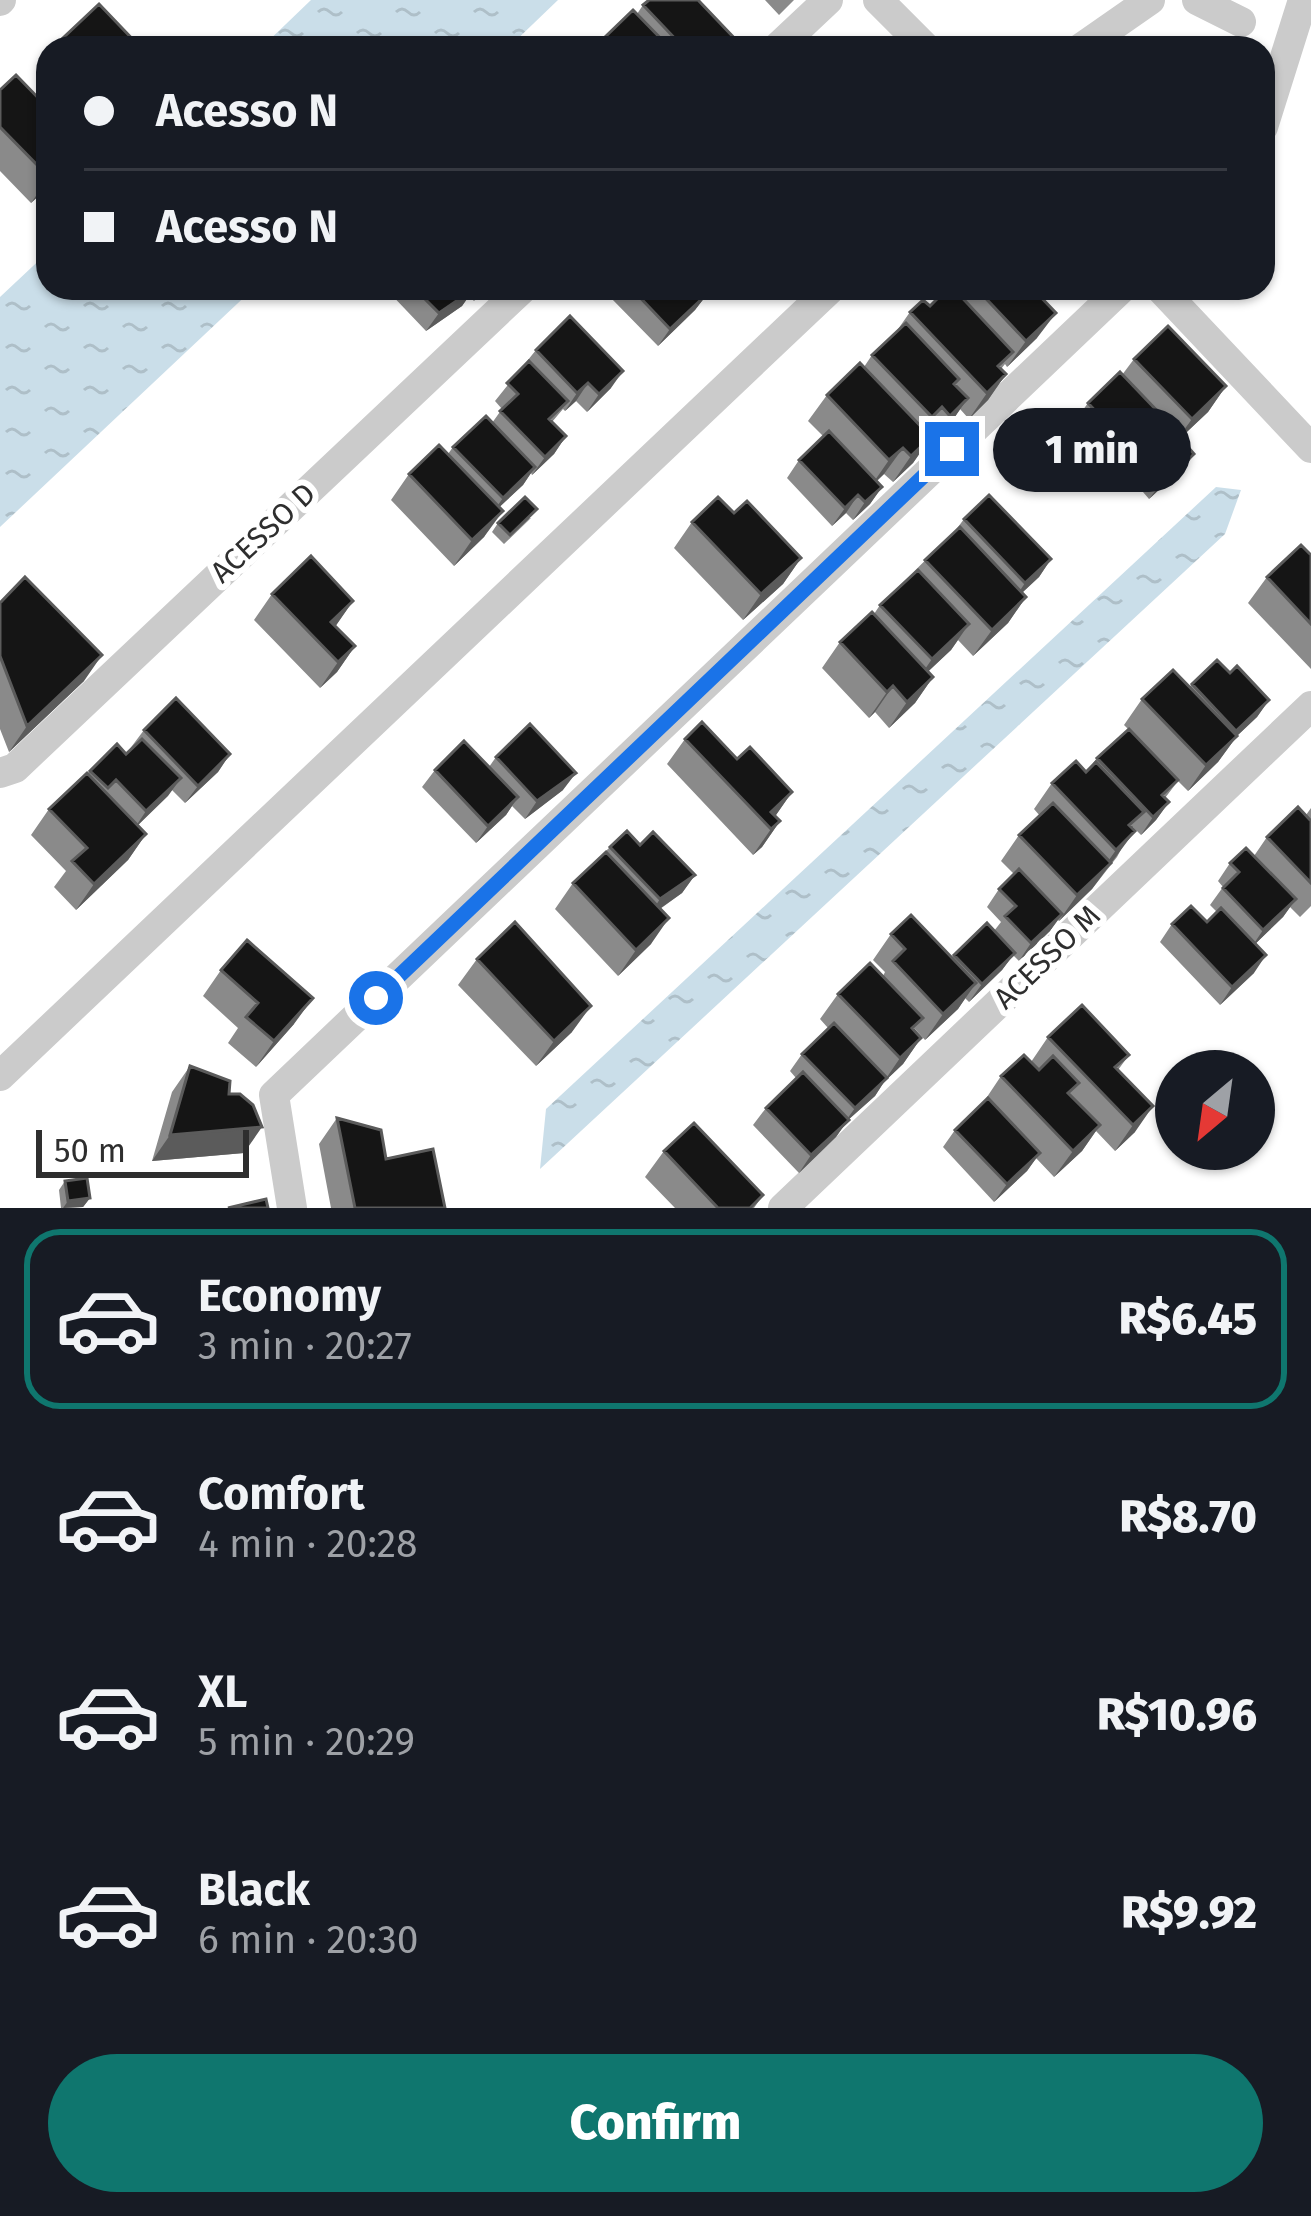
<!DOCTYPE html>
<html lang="en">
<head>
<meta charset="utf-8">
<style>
	:root { --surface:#171b24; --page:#242831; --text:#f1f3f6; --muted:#9ea1a6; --line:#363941; --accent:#0f766e }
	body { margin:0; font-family:"Fira Sans",sans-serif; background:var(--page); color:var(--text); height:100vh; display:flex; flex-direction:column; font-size:45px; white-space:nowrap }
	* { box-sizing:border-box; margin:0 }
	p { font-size:39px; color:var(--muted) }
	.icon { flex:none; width:66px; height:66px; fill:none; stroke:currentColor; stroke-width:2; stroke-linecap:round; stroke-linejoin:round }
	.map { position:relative; height:1208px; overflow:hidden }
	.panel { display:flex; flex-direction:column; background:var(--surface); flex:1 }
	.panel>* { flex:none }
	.banner { position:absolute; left:36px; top:36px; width:1239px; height:264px; border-radius:36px; box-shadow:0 3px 9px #0004; display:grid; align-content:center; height:264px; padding:0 48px; background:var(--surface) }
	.needle { width:78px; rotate:209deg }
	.controls { position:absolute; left:1155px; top:1050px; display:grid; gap:24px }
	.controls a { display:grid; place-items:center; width:120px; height:120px; border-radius:50%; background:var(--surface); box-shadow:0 3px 9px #0004; font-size:60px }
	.scale { position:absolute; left:36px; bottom:30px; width:213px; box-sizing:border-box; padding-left:12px; border:6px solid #2e2e2e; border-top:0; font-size:33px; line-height:42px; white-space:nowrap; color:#2e2e2e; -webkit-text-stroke:9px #fff; paint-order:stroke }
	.end { position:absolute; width:54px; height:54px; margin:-27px; border:15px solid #1a73e8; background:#fff; box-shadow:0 0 0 6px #fff }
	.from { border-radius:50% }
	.bubble { position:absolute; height:84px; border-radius:42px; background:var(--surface); box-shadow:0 3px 9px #0004; font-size:39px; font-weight:800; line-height:84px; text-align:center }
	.banner b { display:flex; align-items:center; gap:42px; height:114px; font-size:45px }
	.banner b+b { border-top:3px solid var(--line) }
	.banner i { width:30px; height:30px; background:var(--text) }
	ul { padding:21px 0 0; list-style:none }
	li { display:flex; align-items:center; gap:36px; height:180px; margin:0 24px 18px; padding:0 24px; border:6px solid transparent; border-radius:36px }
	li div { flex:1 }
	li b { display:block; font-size:45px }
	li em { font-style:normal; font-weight:800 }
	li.on { border-color:var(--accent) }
	li>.icon { width:108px; height:108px; stroke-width:1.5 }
	.cta { display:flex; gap:24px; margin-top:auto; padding:24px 48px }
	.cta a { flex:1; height:138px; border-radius:72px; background:var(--accent); color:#fff; font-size:48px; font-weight:800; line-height:138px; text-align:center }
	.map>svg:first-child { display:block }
	.water { fill:url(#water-ripples) }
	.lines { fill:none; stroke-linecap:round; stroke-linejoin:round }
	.minor { stroke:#cbcbcb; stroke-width:30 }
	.wall { fill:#8a8a8a }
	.shaded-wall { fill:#5b5b5b }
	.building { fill:#151515; stroke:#5b5b5b; stroke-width:3 }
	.route { stroke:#1a73e8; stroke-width:15 }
	.labels { text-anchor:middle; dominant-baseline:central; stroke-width:12; stroke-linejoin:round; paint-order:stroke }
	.street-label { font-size:30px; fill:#2e2e2e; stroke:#fff }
</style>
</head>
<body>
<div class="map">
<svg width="1311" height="1208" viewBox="0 0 1311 1208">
	<defs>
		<pattern id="water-ripples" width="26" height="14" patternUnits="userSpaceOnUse" patternTransform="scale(3)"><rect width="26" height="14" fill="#cadee9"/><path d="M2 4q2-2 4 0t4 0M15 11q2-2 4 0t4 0" fill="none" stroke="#aebfc8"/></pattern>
	</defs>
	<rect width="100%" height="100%" fill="#fff"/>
	<path class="water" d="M311,0H558L508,48H261Z
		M48,252V288H254L0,527V297Z
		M1216,487L1241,490L1225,534L540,1169L546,1109Z"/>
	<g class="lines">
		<path class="minor" d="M878,0L926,48
			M1197,0L1241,22
			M0,1L1,0
			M777,48L828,0
			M1081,48L1150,0
			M1263,127L1303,0
			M1160,288L1311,448
			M0,773L15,768L523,288
			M0,1076L831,288
			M292,1208L274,1095L1122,288
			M783,1208L1311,706"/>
	</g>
	<path class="wall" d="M765,0H794L779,15Z
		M643,5L734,48H597L603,39L637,14Z
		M63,38L141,48H56Z
		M0,90L48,108V187L31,203L0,171Z
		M385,288H487L474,301L469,296L462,306L426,331Z
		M619,288H703L708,293L695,310L658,346L611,298Z
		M957,288H1032L1037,338L1007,367L1005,364L1001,369L1006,374L988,400L969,419L960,409L950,424L932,442L930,439L913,463L893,482L884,474L877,481L882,487L870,504L853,520L846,513L832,526L787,478L799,460L824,437L808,421L827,395L864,367L872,355L896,332L910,312L960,295L962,293Z
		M536,350L611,388L587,412L576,401L565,411L563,409L552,422L566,436L554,454L532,475L531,473L523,485L499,507L484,537L454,566L391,500L409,474L448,454L453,447L492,423L502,409L495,401Z
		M1134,359L1226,386L1208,412L1173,445L1155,426L1150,434L1117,465L1075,421L1088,403L1122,375Z
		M1188,463L1149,499L1143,492L1149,483Z
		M734,513L801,558L783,584L743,620L674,548L692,522Z
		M531,518L504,544L492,532L498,523Z
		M964,519L1051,559L1039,577L1022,593L1026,597L1008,623L973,656L958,640L951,650L928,671L933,677L915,703L889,728L875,712L869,718L822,668L840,642L874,614L880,605L955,531Z
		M1311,555V669L1248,603L1267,577Z
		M272,594L353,601L335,626L355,646L337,672L320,688L254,620Z
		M0,603L84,681L9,752L0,729Z
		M1230,673L1269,700L1257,717L1237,736L1218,762L1188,791L1178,781L1165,798L1169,802L1156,820L1141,835L1133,827L1117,857L1092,889L1059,921L1058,920L1050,931L1019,961L1013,955L1002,970L969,1002L965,998L958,1009L925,1040L915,1029L914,1031L921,1038L903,1064L884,1082L875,1096L848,1120L836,1137L799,1173L753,1125L766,1108L796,1078L790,1071L802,1054L828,1028L820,1019L838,994L883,976L885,972L873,960L891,934L952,957L987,923L994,931L1001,922L987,907L999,889L1014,874L1001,861L1019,835L1040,816L1034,809L1052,783L1086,772L1097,758L1128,729L1124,725L1142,699L1189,687L1192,684Z
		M144,730L230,754L218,772L185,803L172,790L138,825L146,834L128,860L76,910L54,887L66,871L31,835L49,809L90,771L126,754Z
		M685,739L737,759L792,792L775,816L780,821L762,847L753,855L667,764Z
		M496,757L563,790L525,819L512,806L506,815L476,843L422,787L435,770L489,767Z
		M1311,808V906L1300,917L1290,907L1283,917L1255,944L1254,973L1220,1005L1160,942L1172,924L1207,922L1217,912L1210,905L1223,887L1218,881L1230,863L1254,856L1267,837L1306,815Z
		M640,845L695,875L682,893L660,909L651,944L618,976L555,909L573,883L610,847Z
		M477,959L572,1032L536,1066L458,985Z
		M221,970L294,1024L256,1067L228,1043L238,1028L203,996Z
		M1048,1037L1129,1055L1118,1070L1135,1132L1115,1151L1096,1131L1082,1151L1054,1177L1036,1158L1027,1171L994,1202L943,1147L955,1130L983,1103L1001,1076L1031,1062Z
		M190,1066L229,1094L244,1153L152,1161L172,1092Z
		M337,1118L386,1159L445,1208H331L319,1144Z
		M664,1151L763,1195L754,1208H675L645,1177Z
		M65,1181L90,1198L83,1207L61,1208L59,1190Z"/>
	<path class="shaded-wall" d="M48,179V187L31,203Z
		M474,289L462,306L426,331L439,313Z
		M708,293L695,310L658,346L670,329Z
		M1056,313L1037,338L1007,367L1026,341Z
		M623,371L611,388L587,412L599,394Z
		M1006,374L988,400L969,419L987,393Z
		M588,383L576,401L565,411L577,393Z
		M1226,386L1208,412L1173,445L1192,419Z
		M968,398L950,424L932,442L950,416Z
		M1162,416L1150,434L1117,465L1129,447Z
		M566,436L554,454L532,475L545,457Z
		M931,437L913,463L893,482L911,456Z
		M903,448L884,474L871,486L889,460Z
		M1194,454L1188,463L1149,499L1156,490Z
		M535,467L523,485L490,516L503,498Z
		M882,487L870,504L853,520L865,502Z
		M858,495L846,513L832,526L845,508Z
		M503,511L484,537L454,566L472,540Z
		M801,558L783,584L743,620L761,594Z
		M1051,559L1039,577L1013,601L1025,583Z
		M1026,597L1008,623L973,656L992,630Z
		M353,601L335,627L331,622Z
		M969,624L951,650L914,685L932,659Z
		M355,646L337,672L320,688L338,662Z
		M102,655L84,681L9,752L27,726Z
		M933,677L915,703L889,728L907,702Z
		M893,686L875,712L869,718L887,692Z
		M1269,700L1257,717L1224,748L1236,731Z
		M1237,736L1218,762L1188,791L1206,765Z
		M230,754L218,772L185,803L198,786Z
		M576,773L563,790L525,819L537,801Z
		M181,778L168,796L134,829L146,811Z
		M792,792L774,818L771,812Z
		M518,797L506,815L476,843L488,826Z
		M1169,802L1156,820L1141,835L1153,817Z
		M780,821L762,847L753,855L771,829Z
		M1135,831L1092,889L1059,921L1077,895L1099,874L1116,850Z
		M146,834L128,860L76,910L94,884Z
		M695,875L682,893L648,917L660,899Z
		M1296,899L1283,917L1251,948L1263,930Z
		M1062,914L1050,931L1019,961L1031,943Z
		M669,918L651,944L618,976L636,950Z
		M1015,953L1002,970L969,1002L982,984Z
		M1266,955L1254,973L1220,1005L1232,987Z
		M976,983L958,1009L925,1040L943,1014Z
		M313,998L294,1024L256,1067L274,1041Z
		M591,1006L572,1032L536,1066L554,1041Z
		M921,1038L903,1064L884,1082L875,1096L848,1120L836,1137L799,1173L811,1155L842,1126L855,1108L885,1080L900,1058Z
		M1153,1106L1135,1132L1115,1151L1133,1125Z
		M1100,1125L1082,1151L1054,1177L1073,1151Z
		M262,1127L244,1153L152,1161L170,1135Z
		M1040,1153L1027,1171L994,1202L1007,1184Z
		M90,1198L83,1207L63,1208L68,1201Z"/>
	<path class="building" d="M649,0H698L738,42L732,48H684L643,5Z
		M99,4L141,48H73L63,38Z
		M633,10L670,48H612L603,39Z
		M16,75L48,108V176L0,127V90Z
		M414,288H474V289L439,313Z
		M631,288H703L708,293L670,329Z
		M948,288H953L1013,352L998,366L1006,374L987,393L910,312L923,300L930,306Z
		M976,288H1032L1056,313L1026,341Z
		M570,316L623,371L599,394L588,383L577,393L536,350Z
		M906,323L959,379L954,384L968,398L950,416L942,407L932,417L872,355Z
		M1168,326L1226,386L1192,419L1134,359Z
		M529,361L568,401L549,419L566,436L545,457L500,411L518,394L507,383Z
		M860,363L931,437L911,456L903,448L889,460L827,395Z
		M1120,372L1162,416L1129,447L1088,403Z
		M486,416L535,467L503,498L453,447Z
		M829,431L882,487L865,502L858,495L845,508L799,460Z
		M439,445L503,511L472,540L409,474Z
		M1187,446L1194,454L1156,490L1149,483Z
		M989,495L1051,559L1025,583L964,519Z
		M525,497L537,509L510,535L498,523Z
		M718,497L734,513L747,501L801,558L761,594L692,522Z
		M960,527L1026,597L992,630L925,560Z
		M1301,545L1311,555V624L1267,577Z
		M311,556L353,601L331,622L355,646L338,662L272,594Z
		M918,570L969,624L932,659L880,605Z
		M25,577L102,655L27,726L0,656V603Z
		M872,612L933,677L907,702L893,686L887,692L840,642Z
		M1217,660L1230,673L1237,666L1269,700L1236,731L1192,684Z
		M1173,670L1237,736L1206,765L1142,699Z
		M176,698L230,754L198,786L144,730Z
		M702,722L737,759L750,747L792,792L771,812L780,821L771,829L685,739Z
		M530,724L576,773L537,801L496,757Z
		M1129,729L1178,780L1162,795L1169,802L1153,817L1097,758Z
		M142,739L181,778L146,811L116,780L108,788L90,771L117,744L126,754Z
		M464,741L518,797L488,826L435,770Z
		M1076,761L1086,772L1096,762L1144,812L1129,825L1135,831L1116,850L1052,783Z
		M87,773L146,834L94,884L72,861L87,848L49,809Z
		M1053,803L1111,863L1077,895L1019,835Z
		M1298,807L1311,821V883L1267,837Z
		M627,831L640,845L653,832L695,875L660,899L610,847Z
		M1246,848L1296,899L1263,930L1223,888L1239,872L1230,863Z
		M606,852L669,918L636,950L573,883Z
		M1019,869L1062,914L1031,943L1005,916L1016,906L999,889Z
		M1191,906L1207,922L1221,908L1266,955L1232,987L1172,924Z
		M911,915L976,983L943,1014L893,961L905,949L891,934Z
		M515,922L591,1006L554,1041L477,959Z
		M987,923L1015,953L982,984L954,955Z
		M247,940L313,998L274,1041L246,1017L258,1003L221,970Z
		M870,963L923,1018L912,1028L921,1038L900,1058L838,994Z
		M1082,1005L1129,1055L1115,1067L1153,1106L1133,1125L1048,1037Z
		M834,1023L887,1078L855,1108L802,1054Z
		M1024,1055L1039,1070L1053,1056L1079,1083L1068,1093L1100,1125L1073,1151L1001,1076Z
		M190,1066L230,1081L229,1094H240L253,1105L262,1127L170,1135Z
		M803,1072L849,1120L811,1155L766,1108Z
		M988,1098L1040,1153L1007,1184L955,1130Z
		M337,1118L381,1130L386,1159L433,1149L445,1208H355Z
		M694,1123L763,1195L750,1208H718L664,1151Z
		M87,1178L90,1198L68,1201L65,1181Z
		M266,1199L268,1208H228Z"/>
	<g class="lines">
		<path class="route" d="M376,998L952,449"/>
	</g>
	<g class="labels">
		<g class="street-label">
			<text transform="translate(263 533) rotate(-43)">ACESSO D</text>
			<text transform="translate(1047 957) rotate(-44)">ACESSO M</text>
		</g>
	</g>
</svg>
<div class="controls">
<a><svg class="needle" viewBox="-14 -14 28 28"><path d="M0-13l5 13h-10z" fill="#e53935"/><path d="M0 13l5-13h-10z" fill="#9ea1a6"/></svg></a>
</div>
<div class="scale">50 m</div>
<i class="end from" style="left:376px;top:998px"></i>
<i class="end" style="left:952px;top:449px"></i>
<div class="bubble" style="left:993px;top:408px;width:198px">1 min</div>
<div class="banner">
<b><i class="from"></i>Acesso N</b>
<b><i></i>Acesso N</b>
</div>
</div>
<section class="panel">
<ul>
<li class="on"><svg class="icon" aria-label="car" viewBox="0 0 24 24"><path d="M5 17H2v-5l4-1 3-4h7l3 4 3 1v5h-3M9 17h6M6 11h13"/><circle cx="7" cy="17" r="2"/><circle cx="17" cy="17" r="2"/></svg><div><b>Economy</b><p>3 min · 20:27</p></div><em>R$6.45</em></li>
<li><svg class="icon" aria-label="car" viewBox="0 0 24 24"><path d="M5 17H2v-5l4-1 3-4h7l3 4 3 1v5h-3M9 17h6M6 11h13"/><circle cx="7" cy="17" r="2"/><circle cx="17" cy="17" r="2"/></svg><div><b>Comfort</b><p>4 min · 20:28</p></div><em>R$8.70</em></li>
<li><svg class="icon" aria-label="car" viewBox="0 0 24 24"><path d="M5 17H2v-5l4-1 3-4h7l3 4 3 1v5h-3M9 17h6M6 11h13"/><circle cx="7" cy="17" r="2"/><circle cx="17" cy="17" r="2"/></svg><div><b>XL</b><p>5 min · 20:29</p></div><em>R$10.96</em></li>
<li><svg class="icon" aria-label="car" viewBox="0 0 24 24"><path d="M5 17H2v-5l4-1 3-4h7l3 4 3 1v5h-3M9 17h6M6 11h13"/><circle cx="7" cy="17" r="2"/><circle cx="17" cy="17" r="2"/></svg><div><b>Black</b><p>6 min · 20:30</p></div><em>R$9.92</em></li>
</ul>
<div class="cta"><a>Confirm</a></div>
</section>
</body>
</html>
